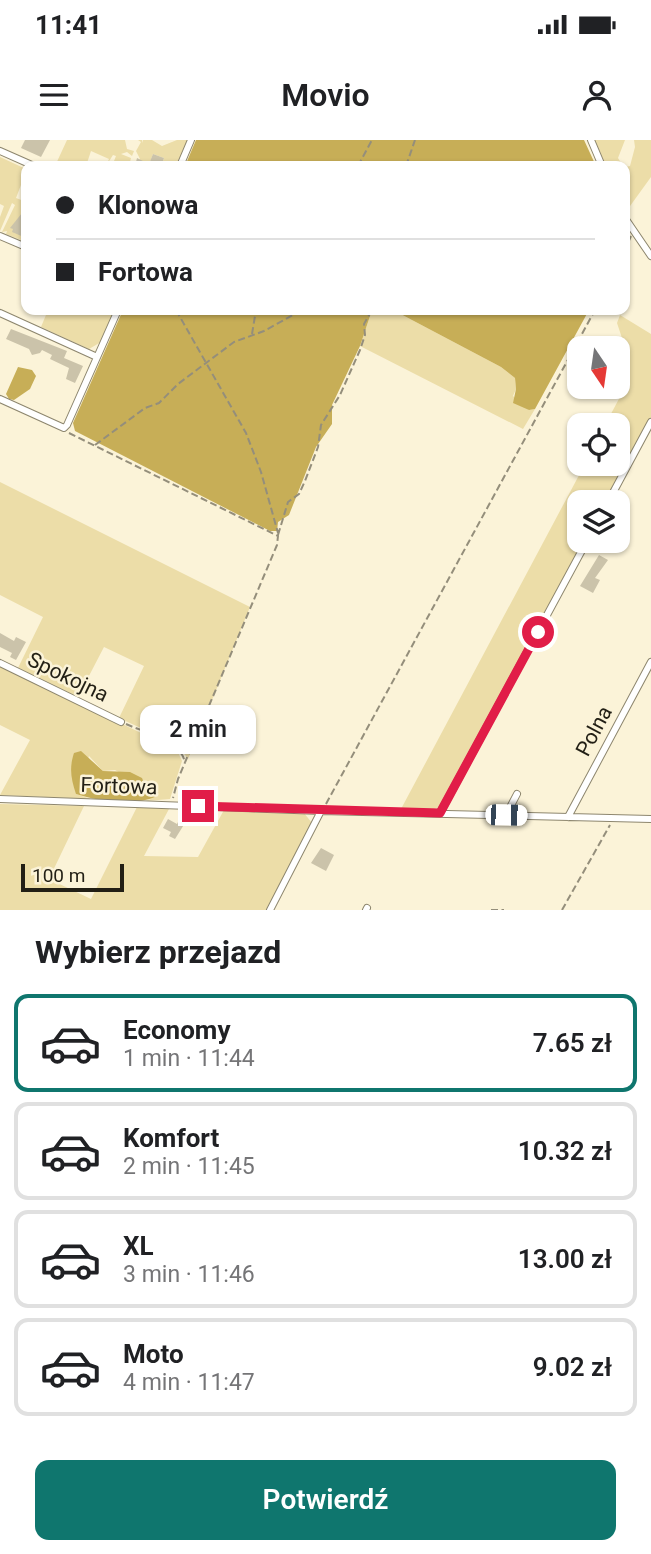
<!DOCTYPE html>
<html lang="pl">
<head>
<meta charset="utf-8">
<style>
	:root { --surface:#fff; --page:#f6f6f6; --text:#202124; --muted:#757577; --line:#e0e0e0; --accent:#0f766e }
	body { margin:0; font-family:Roboto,sans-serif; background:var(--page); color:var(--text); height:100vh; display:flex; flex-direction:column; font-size:26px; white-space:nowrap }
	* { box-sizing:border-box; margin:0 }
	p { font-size:23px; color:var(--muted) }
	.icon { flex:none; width:38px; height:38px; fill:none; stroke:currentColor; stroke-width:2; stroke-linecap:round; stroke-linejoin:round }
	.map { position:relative; height:770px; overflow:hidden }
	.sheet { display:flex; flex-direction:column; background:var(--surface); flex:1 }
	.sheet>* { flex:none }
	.guide { position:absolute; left:21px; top:21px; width:609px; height:154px; border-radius:14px; box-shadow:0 2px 5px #0004; display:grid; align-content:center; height:154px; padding:0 35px; background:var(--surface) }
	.needle { width:46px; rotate:167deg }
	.controls { position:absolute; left:567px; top:196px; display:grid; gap:14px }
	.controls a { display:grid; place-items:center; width:63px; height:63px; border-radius:14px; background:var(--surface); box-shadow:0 2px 5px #0004; font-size:35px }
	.scale { position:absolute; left:21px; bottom:18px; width:103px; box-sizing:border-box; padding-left:7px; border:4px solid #221f15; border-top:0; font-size:19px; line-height:24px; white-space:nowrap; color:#221f15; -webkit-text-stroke:5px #fbf3d8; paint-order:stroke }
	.end { position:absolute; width:32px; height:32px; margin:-16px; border:9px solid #e11d48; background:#fff; box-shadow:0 0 0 4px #fff }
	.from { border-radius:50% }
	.bubble { position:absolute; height:49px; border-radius:14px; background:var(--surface); box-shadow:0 2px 5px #0004; font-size:23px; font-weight:600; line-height:49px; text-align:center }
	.car { position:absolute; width:21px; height:42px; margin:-21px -10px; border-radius:9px; box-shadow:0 0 5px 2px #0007; background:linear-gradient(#fff 24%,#345 0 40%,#fff 0 76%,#345 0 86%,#fff 0) }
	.guide b { display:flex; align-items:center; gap:24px; height:66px; font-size:26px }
	.guide b+b { border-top:2px solid var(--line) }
	.guide i { width:18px; height:18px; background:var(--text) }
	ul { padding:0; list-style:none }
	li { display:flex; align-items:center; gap:21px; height:98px; margin:0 14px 10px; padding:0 21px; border:4px solid var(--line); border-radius:14px }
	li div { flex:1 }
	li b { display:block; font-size:26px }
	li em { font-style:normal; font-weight:600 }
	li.on { border-color:var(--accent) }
	li>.icon { width:63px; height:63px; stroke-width:1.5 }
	h2 { padding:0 35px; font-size:32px; line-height:84px }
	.cta { display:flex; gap:14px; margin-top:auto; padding:14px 35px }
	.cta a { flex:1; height:80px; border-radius:14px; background:var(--accent); color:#fff; font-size:28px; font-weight:600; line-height:80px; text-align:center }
	.status { display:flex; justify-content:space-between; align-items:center; height:49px; padding:0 35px; background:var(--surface); direction:ltr }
	.status svg { height:19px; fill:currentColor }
	header { display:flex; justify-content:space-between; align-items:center; height:91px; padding:0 35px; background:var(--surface); font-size:32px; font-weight:600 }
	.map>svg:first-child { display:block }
	.green { fill:#ecdda8 }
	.forest { fill:#c7ae57 }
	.building { fill:#cbc3aa }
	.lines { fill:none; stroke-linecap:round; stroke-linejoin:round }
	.minor-casing { stroke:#8d866e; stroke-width:8 }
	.path { stroke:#948e7b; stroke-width:2; stroke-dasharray:7 3.5; stroke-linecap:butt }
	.minor { stroke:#fff; stroke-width:6 }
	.route { stroke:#e11d48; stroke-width:9 }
	.labels { text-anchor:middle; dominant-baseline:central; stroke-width:5; stroke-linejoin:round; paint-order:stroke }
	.street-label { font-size:21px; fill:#221f15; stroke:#fbf3d8 }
</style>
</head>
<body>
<div class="status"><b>11:41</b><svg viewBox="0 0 49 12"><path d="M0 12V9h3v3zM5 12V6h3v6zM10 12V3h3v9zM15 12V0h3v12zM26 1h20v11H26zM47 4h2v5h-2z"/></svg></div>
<header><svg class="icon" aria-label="menu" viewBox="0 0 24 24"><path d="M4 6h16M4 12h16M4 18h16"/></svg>Movio<svg class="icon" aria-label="person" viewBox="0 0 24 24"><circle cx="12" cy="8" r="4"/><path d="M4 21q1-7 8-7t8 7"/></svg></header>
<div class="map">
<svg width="651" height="770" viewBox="0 0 651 770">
	<rect width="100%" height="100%" fill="#fbf3d8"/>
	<path class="green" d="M67,0H125L127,9L134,11L132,16L127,12L121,14L131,18L129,26H112L116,16L113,15L106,26L109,19L91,11L86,26H55Z
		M138,0H142V3L143,0H152L162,6L177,0H188L177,26H169L163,21L164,18L153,14L150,22L154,26L138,25L140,19L136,11L141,2Z
		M595,0H625L618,18L623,26H606Z
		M634,0H651V37L625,73V27L630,26L635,7Z
		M0,17L26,29L25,46L21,45L16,58L24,61L26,58L24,72L26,73V102L6,94L7,91L2,92L15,65L12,63L0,91V77L4,66L0,64Z
		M48,170H115L101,202L89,209L41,187Z
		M372,170H393L501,227L515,238L516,249L513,256L529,270L535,269L523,289L360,206Z
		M620,175L651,194V277L605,362H579V401H584L440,667L434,669H401L585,324H618V285H605L628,242L621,237L625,207L617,183Z
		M0,342L250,467L188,619L178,605L119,578L144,526L104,507L78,557L18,528L43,477L0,455Z
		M0,526L177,610L182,621L170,659L146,661L155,657L154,652L115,630L103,631L89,616L76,654L91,659L0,655L30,600L0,585Z
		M0,664L84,666L49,739L91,759L137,667L169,669L144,716L198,717L224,670L304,673L312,683L266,770H0Z"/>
	<path class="forest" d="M196,0H584L596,26H185Z
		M123,170H372L360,206L332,265V284L316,307L289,375L278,382L277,391H270L75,291L73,283Z
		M393,170H589L535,269L529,270L513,263L516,249L515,238L501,227Z
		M18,227L32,230L36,236L30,249L14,260L9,259L6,254Z
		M81,611L103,631L130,632L142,638L146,648L154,653L155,657C134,666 97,661 76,654C71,639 69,628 74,613Z"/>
	<path class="building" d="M25,0H50L41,17L21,8Z
		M153,14L164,18L163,21L174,26H135L137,18L149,24Z
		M26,68V98L12,92L13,89L10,88Z
		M11,189L67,211L64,218L83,226L75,243L66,239L69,228L50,219L52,215L42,210L40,213L32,215L29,209L6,199Z
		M599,415L608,420L595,438L600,440L593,453L580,446Z
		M0,493L14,501L16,497L26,502L16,520L10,517L12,513L0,507Z
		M168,679L177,684L179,680L185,683L175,699L169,696L171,692L163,688Z
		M321,708L334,715L326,731L311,723Z"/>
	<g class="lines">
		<defs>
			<path id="minor" d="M591,0L602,26
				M0,11L34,26
				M180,26L191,0
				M625,78L651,116
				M0,96L26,107
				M0,173L97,217
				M0,259L64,288L67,285L118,170
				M608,362L651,282
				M0,523L121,582
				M0,659L321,671L651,679
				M440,673L587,401
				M506,675L517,654
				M568,677L651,522
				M270,770L321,671
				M366,770L367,768"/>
		</defs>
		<use href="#minor" class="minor-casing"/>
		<path class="path" d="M358,26L372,0
			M406,26L415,0
			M625,110L631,96
			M176,170L246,293L261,332L278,393
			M252,194L256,170
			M69,293L278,396L277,405L178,639L173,658
			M95,305L145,268L159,263L178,244L234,202L264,191L302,170
			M278,395L288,362L299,354L305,341L318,307L321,285L340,255L360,210L365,195L364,184L372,170
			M126,584C145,593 181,599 185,623
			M326,664L595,170
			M491,770H504
			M562,770L610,685"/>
		<use href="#minor" class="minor"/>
	</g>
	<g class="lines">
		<path class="route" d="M198,666L440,673L538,492"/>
	</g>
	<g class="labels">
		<g class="street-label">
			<text transform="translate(68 537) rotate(26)">Spokojna</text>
			<text transform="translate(594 591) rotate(-62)">Polna</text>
			<text transform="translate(119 646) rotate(2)">Fortowa</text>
		</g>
	</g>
</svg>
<div class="controls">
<a><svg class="needle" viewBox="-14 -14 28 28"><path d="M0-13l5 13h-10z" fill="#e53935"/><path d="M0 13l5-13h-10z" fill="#757577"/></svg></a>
<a><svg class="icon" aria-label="locate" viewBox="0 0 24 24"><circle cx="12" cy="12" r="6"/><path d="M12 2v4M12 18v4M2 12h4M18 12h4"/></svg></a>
<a><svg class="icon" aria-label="layers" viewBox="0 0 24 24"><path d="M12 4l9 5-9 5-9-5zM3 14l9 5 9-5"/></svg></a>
</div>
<div class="scale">100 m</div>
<i class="end from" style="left:538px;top:492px"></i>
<i class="end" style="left:198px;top:666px"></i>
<div class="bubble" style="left:140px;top:565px;width:116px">2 min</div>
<i class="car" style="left:506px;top:675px;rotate:91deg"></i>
<div class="guide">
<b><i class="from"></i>Klonowa</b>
<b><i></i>Fortowa</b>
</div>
</div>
<section class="sheet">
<h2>Wybierz przejazd</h2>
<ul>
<li class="on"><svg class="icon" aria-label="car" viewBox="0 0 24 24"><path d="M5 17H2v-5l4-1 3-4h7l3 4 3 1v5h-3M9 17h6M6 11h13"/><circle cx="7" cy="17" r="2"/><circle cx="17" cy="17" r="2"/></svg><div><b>Economy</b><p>1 min · 11:44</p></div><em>7.65 zł</em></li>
<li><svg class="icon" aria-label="car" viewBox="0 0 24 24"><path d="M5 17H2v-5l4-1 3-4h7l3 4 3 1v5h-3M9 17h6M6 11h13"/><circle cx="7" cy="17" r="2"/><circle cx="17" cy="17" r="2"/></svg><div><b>Komfort</b><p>2 min · 11:45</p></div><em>10.32 zł</em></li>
<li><svg class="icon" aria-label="car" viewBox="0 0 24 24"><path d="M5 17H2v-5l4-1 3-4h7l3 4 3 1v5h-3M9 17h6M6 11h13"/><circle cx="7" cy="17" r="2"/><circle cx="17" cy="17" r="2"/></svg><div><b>XL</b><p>3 min · 11:46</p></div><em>13.00 zł</em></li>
<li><svg class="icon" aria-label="car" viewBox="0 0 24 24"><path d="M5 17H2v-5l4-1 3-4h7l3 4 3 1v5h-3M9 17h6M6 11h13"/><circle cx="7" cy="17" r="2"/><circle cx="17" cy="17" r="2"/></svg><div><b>Moto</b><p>4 min · 11:47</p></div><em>9.02 zł</em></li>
</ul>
<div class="cta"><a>Potwierdź</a></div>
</section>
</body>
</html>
